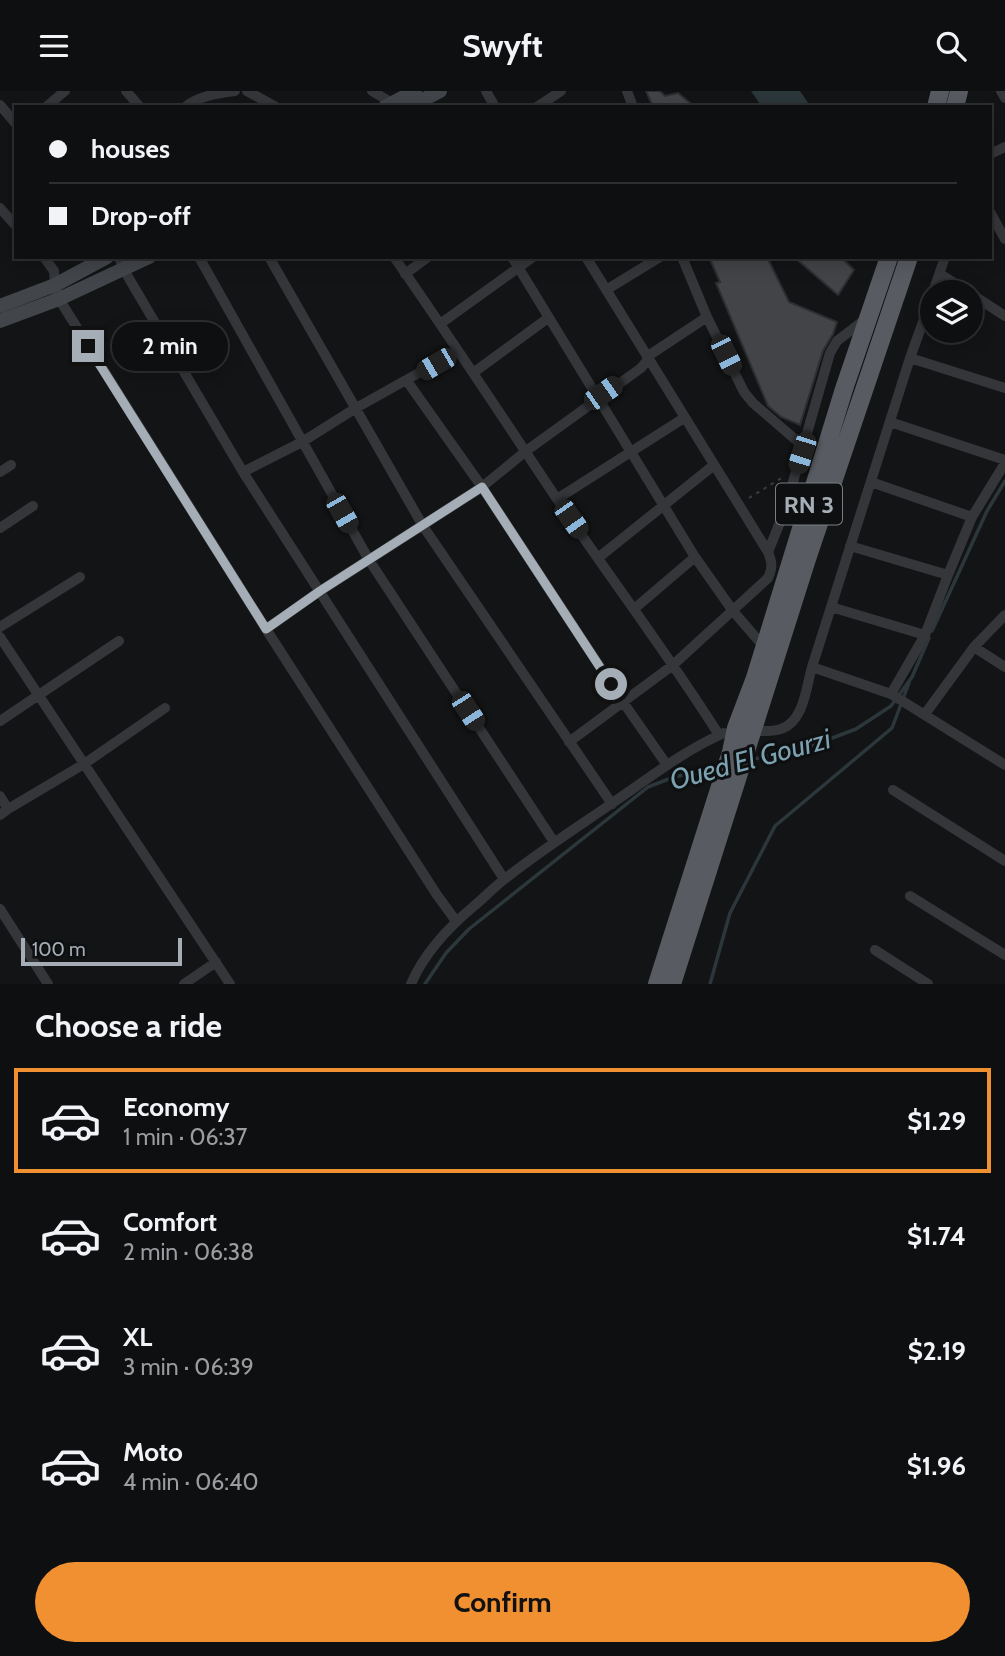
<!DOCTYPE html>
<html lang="en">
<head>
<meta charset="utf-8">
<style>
	:root { --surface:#0e0f10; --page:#171819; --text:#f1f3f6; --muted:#9b9c9f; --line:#2e2f30; --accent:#f19030 }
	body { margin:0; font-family:Cabin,sans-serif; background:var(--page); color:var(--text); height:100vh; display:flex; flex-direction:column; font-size:26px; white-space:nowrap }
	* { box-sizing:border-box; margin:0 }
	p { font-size:23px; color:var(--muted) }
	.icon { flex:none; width:38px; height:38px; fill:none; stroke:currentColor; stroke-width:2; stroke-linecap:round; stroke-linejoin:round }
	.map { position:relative; height:893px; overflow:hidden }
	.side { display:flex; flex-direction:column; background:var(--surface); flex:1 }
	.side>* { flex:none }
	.top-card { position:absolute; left:14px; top:14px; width:978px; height:154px; border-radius:0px; box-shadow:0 4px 18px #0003,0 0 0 2px var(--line); display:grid; align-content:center; height:154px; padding:0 35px; background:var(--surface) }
	.fabs { position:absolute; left:920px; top:189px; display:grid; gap:14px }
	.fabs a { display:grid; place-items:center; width:63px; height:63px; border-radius:50%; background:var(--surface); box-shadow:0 4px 18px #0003,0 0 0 2px var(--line); font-size:35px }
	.scale { position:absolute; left:21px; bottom:18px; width:161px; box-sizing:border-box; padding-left:7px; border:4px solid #a5adb6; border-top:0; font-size:19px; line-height:24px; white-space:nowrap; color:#a5adb6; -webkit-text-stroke:5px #0e0f10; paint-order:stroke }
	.end { position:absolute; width:32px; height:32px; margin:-16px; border:9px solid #a5adb6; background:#111; box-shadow:0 0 0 4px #111 }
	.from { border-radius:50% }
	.bubble { position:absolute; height:49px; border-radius:24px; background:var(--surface); box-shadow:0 4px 18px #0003,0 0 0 2px var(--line); font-size:23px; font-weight:800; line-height:49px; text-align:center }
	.car { position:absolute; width:21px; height:42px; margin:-21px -10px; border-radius:9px; box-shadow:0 0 5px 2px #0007; background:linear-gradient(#222 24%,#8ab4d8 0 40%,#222 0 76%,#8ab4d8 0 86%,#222 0) }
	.top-card b { display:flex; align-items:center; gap:24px; height:66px; font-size:26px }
	.top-card b+b { border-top:2px solid var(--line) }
	.top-card i { width:18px; height:18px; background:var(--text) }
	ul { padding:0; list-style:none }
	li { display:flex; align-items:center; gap:21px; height:105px; margin:0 14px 10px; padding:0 21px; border:4px solid transparent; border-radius:0px }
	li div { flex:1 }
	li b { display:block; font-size:26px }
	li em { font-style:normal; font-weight:800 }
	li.on { border-color:var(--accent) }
	li>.icon { width:63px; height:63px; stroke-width:1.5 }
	h2 { padding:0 35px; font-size:32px; line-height:84px }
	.primary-button { display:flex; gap:14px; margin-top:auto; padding:14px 35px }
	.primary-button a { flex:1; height:80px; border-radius:42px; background:var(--accent); color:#111; font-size:28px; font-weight:800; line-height:80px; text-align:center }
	header { display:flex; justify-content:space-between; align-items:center; height:91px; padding:0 35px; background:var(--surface); font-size:32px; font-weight:800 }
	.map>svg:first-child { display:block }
	.water { fill:#2c373b }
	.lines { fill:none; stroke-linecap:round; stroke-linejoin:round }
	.stream { stroke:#2c373b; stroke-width:3.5 }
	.building { fill:#424448; stroke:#2d2e31; stroke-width:2 }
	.path { stroke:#3a3d41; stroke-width:2; stroke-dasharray:3.5 5; stroke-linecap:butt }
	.minor { stroke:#34363a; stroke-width:10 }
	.secondary { stroke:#42464a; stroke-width:14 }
	.trunk { stroke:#585c62; stroke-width:18 }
	.route { stroke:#a5adb6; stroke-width:9 }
	.labels { text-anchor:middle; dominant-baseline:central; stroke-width:6; stroke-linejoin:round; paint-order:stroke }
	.shield { fill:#0e0f10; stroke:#787e84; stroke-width:2 }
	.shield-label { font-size:24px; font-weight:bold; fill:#a5adb6 }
	.water-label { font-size:28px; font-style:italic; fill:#7ca1b1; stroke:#0e0f10 }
</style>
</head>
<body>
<header><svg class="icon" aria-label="menu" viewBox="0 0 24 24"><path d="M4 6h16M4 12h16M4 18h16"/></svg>Swyft<svg class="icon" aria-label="search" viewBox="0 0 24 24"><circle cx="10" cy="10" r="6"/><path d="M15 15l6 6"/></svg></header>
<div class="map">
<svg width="1005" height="893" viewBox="0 0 1005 893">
	<rect width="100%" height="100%" fill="#131415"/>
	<path class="water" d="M751,0H800L811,16H762Z"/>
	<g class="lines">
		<path class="stream" d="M932,540L987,420L1005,390
			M750,669L811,655L856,638L891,615L912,586L929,547
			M425,893L446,862L469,838L648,696L674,686L719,676
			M710,893L730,822L775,735L892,637L909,592"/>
	</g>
	<path class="building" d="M646,0H660L665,5L678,2L695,16H653Z
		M709,166H767L789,211L837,231L833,243L823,260L800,334L781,326L768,315L716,192L720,191Z
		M794,166H841L854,179L838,204Z"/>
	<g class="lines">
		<path class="path" d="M749,407L783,386"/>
		<path class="minor" d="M126,0L140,16
			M247,0L276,16
			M372,0L392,12
			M486,0L495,16
			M627,0L633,16
			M1001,0L1005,7
			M0,14L16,33
			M46,16L65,0
			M185,16C198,5 219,2 235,0
			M537,16L561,0
			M990,63L1005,56
			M0,117L16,135
			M990,121L1005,148
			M44,166L54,180L55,194L59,208L266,538L437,804L456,830
			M119,166L124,179L243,381L504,788
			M199,166L369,469L554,751
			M269,166L423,435L612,713
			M394,166C450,246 503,327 557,408C610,487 668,563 719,644
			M512,166L695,466L733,520L764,556
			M586,166L768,461
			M682,166L707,226L744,301L753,312L804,356
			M405,183L428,166
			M940,183L968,201
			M606,199L660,166
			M933,201L945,166
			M971,203L1005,225
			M440,233L533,166
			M910,267L1005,297
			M473,282L548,227
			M407,290L482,396L623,611L667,674
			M890,331L1005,369
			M0,381L11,374
			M243,381L302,351L356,317L458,260
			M871,391L972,426
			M557,408L684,327
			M0,437L33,415
			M850,455L948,484
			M598,467L714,374
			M831,516L925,544
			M634,518L695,466
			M0,536L80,486
			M266,538L320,500L482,396L526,360L641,277L646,271L648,265L707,226
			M0,546L230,893
			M974,556L1005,576
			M812,576L891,603L925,544L948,484L972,426L1005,372
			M891,603L1005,674
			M925,623L974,556L1005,524
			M0,630L119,550
			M753,640C762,640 772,641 781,638C804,630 806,597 812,576L910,267L933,203
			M569,651L673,574L768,487C773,476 772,471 768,461L785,419L830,262L837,250L867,227
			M893,699L1005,770
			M0,705L8,718L0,724
			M8,718L84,673L165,617
			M910,805L1005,864
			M0,818L48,893
			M875,859L928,893
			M184,893L216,871
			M411,893C424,862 449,836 474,815C485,806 495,795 506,787C540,760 576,737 611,713C648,688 683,660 724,642"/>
		<path class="secondary" d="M385,16L415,0
			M409,16L440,0
			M0,215L55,194L107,166
			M0,230L59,208L149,166"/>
		<path class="trunk" d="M936,16L940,0
			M955,16L959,0
			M657,893L731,661L736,637L755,587L844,298L889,166
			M672,893L807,468L909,166"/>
	</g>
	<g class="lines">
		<path class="route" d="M88,255L266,538L320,500L482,396L611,593"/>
	</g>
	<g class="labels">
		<rect class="shield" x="776" y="392.5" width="66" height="41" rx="5"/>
		<g class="shield-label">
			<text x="809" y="413">RN 3</text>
		</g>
		<g class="water-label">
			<text transform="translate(750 668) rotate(-15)">Oued El Gourzi</text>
		</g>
	</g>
</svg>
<div class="fabs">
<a><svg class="icon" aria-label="layers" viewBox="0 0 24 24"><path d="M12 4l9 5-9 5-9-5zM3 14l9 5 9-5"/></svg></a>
</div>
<div class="scale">100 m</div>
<i class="end from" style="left:611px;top:593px"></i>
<i class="end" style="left:88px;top:255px"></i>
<div class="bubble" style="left:112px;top:231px;width:116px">2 min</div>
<i class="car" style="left:726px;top:264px;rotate:154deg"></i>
<i class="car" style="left:436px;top:273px;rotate:240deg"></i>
<i class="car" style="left:603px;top:302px;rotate:55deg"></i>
<i class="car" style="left:802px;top:362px;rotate:198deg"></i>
<i class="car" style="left:342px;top:422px;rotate:150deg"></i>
<i class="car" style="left:571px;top:428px;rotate:145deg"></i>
<i class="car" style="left:468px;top:620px;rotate:147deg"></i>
<div class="top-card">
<b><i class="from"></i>houses</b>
<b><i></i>Drop-off</b>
</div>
</div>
<section class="side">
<h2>Choose a ride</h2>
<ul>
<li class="on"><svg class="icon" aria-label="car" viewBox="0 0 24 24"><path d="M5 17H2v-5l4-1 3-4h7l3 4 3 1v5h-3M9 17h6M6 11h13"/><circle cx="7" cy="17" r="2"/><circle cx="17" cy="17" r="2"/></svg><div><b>Economy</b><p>1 min · 06:37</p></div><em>$1.29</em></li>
<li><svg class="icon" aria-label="car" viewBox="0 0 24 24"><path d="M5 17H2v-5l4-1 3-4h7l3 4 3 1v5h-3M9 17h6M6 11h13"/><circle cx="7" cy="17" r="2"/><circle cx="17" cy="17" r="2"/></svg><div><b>Comfort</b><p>2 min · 06:38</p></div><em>$1.74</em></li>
<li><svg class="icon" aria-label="car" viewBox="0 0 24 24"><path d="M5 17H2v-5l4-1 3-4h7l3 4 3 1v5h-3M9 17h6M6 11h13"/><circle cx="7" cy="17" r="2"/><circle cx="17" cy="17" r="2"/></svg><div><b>XL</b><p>3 min · 06:39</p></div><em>$2.19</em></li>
<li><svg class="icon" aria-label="car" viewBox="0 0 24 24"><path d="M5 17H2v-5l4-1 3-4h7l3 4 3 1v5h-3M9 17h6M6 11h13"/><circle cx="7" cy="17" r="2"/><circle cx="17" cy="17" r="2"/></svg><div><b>Moto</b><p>4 min · 06:40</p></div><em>$1.96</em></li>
</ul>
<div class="primary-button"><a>Confirm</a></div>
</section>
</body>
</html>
